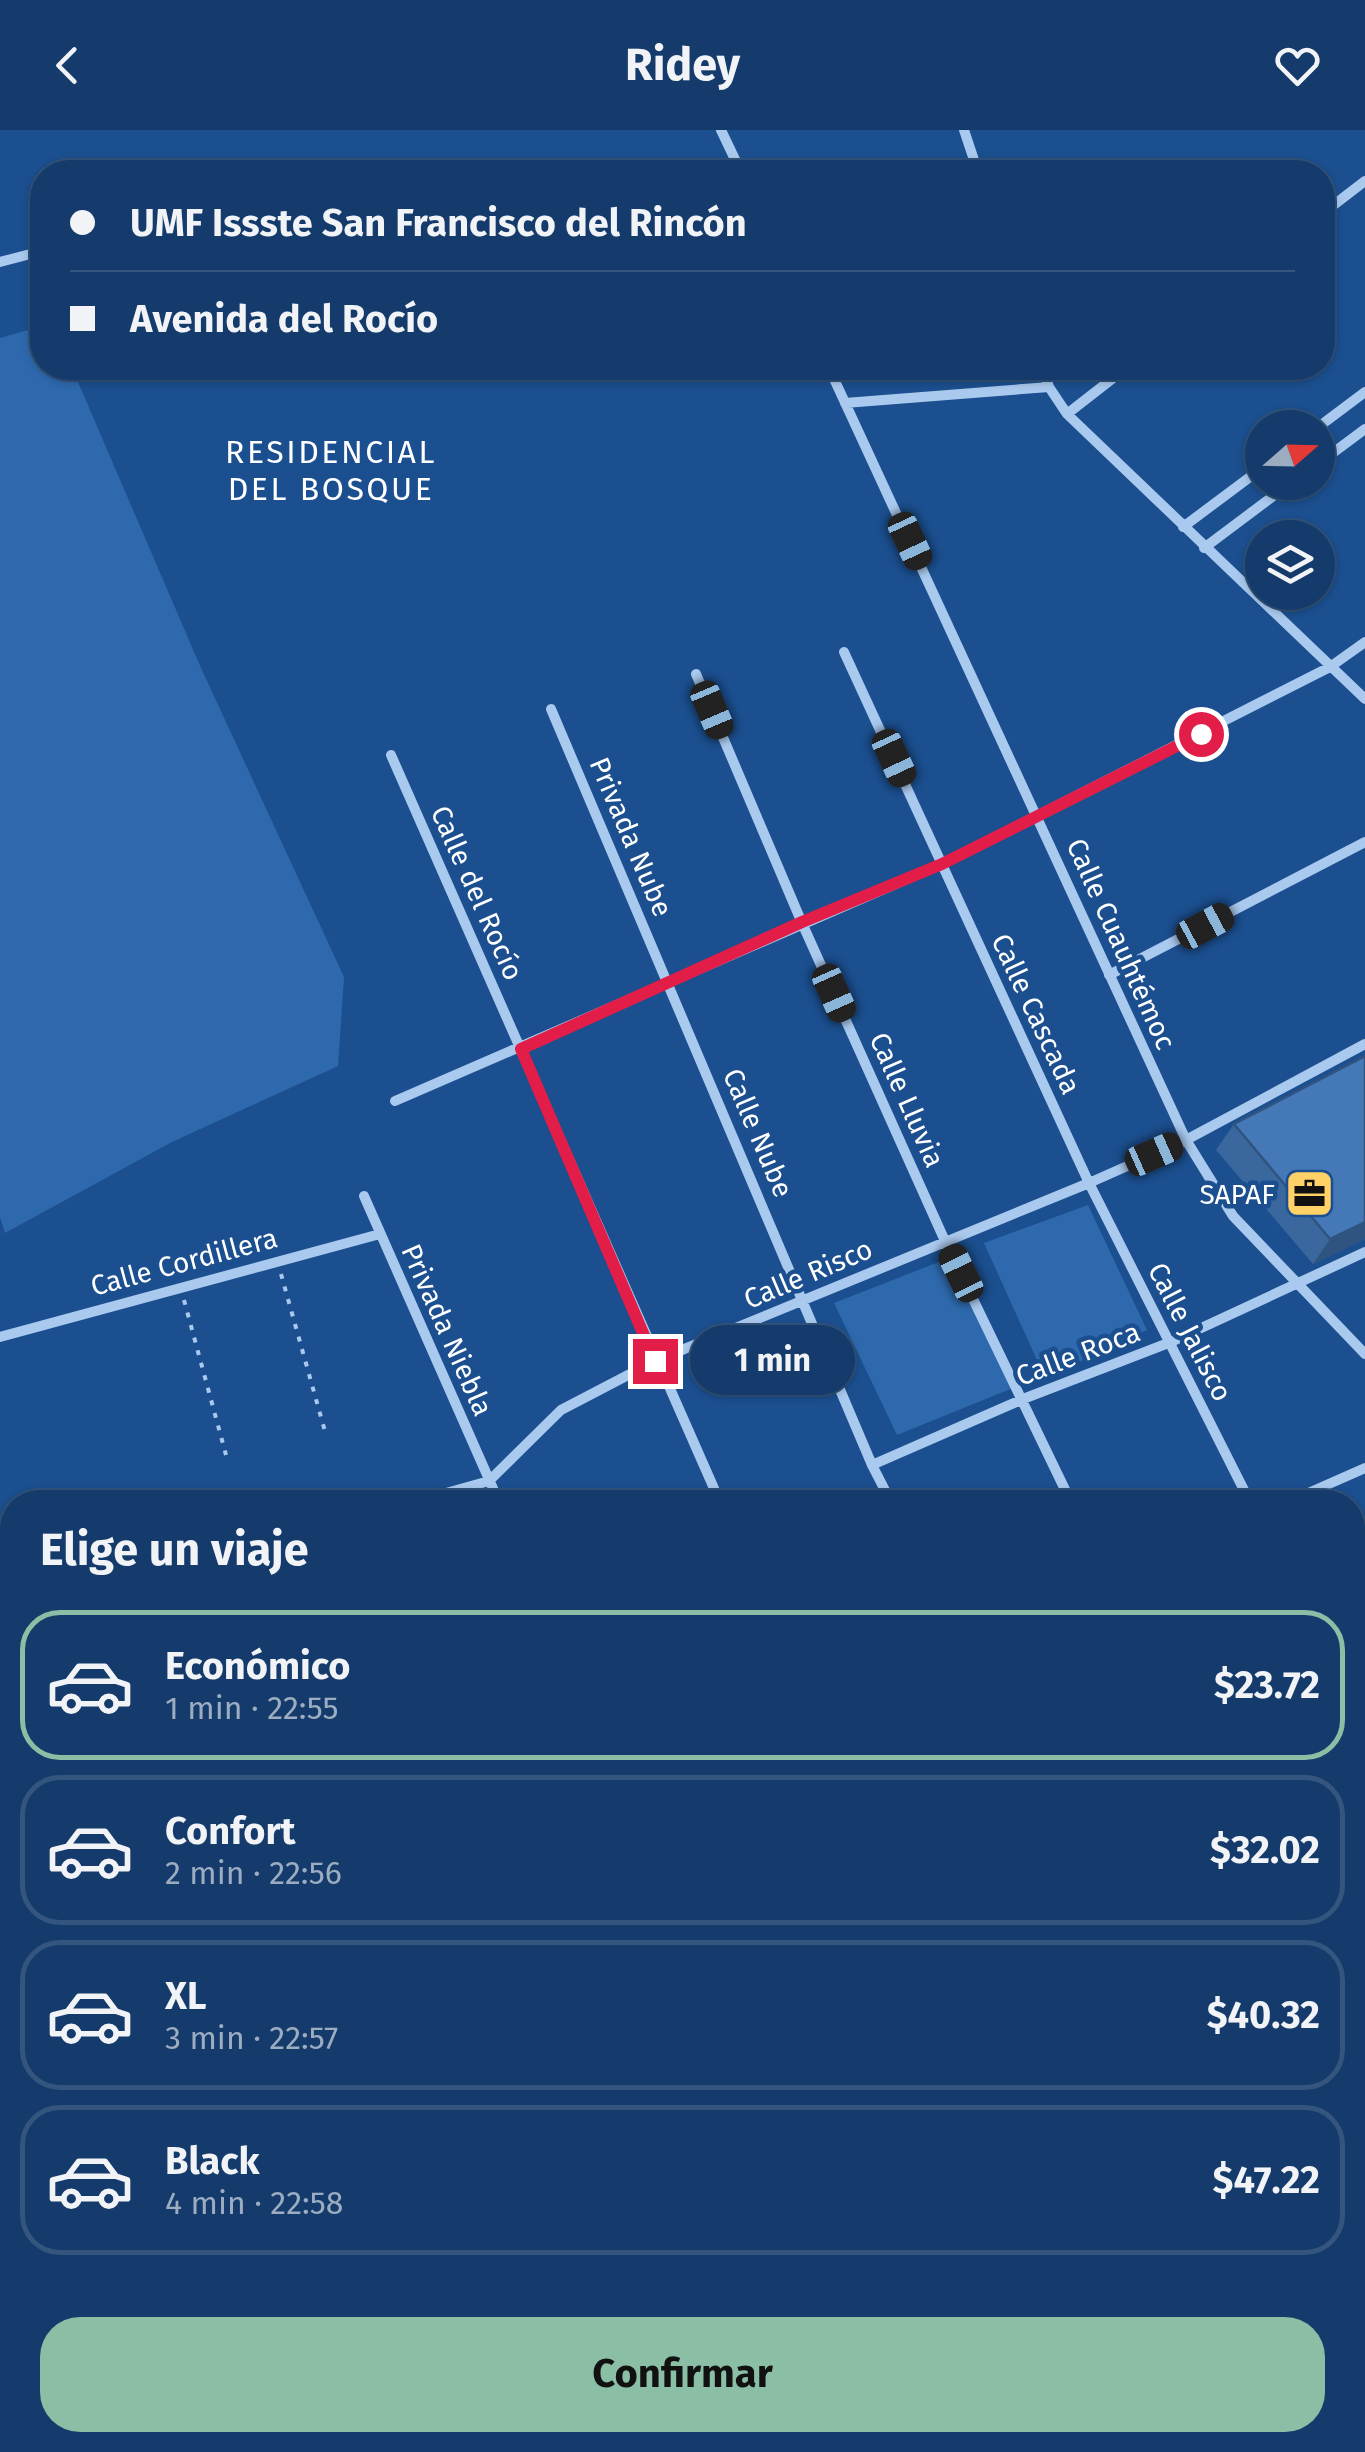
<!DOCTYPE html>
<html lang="es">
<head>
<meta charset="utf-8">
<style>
	:root { --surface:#143b6b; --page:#1d4271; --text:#f1f3f6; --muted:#9dadc1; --line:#33557e; --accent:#8abfa5 }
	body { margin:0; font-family:"Fira Sans",sans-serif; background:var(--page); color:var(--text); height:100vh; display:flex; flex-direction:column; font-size:38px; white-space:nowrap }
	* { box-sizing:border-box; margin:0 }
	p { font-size:32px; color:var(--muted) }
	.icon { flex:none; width:55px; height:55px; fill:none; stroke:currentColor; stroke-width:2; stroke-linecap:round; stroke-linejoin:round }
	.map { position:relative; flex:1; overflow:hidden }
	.panel { position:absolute; left:0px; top:1360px; width:1365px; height:962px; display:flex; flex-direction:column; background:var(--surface); border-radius:40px 40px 0 0; box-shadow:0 2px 8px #0004,0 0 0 2px var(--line) }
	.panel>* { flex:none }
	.banner { position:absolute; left:30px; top:30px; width:1305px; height:220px; border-radius:40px; box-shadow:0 2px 8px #0004,0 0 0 2px var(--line); display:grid; align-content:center; height:220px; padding:0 40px; background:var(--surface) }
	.needle { width:65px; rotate:70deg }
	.tools { position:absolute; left:1245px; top:280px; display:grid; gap:20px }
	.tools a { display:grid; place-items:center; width:90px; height:90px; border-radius:50%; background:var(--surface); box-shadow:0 2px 8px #0004,0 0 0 2px var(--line); font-size:50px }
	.end { position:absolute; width:45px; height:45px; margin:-22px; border:12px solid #e11d48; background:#fff; box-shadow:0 0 0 5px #fff }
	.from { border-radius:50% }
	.bubble { position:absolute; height:70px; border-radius:35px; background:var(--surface); box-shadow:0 2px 8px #0004,0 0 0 2px var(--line); font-size:32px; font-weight:700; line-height:70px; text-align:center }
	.car { position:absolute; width:30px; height:60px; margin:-30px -15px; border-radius:12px; box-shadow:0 0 8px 2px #0007; background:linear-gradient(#222 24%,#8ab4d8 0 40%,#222 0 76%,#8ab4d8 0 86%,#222 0) }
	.banner b { display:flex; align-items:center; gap:35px; height:95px; font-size:38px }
	.banner b+b { border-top:2px solid var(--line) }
	.banner i { width:25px; height:25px; background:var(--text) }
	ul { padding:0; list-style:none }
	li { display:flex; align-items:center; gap:30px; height:150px; margin:0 20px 15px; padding:0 20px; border:5px solid var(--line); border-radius:40px }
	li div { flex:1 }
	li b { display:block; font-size:38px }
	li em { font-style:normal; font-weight:700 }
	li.current { border-color:var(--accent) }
	li>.icon { width:90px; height:90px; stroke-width:1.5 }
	h2 { padding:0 40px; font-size:45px; line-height:120px }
	.cta { display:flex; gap:20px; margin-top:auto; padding:20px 40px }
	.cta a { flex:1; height:115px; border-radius:40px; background:var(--accent); color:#111; font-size:40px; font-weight:700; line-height:115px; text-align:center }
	header { display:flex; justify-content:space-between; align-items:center; height:130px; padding:0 40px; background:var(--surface); font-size:45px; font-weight:700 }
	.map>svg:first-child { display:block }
	.green { fill:#2e69ad }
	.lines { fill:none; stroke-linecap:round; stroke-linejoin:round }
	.path { stroke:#a9c9ee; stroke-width:4; stroke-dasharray:5 8; stroke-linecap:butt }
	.minor { stroke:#a9c9ee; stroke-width:10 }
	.wall { fill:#3a679d }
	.shaded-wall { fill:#305480 }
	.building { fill:#4478b7; stroke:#305480; stroke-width:2.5 }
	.route { stroke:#e11d48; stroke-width:12 }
	.labels { text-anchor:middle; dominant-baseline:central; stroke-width:9; stroke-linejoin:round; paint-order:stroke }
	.street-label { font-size:28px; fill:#fff; stroke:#1b4f8f }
	.poi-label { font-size:28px; fill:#fff; stroke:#1b4f8f; text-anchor:end }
	.quarter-label { font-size:32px; letter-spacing:2.5px; fill:#fff; stroke:#1b4f8f }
</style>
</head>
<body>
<header><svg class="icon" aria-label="back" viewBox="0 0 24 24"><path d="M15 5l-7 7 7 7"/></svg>Ridey<svg class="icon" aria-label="heart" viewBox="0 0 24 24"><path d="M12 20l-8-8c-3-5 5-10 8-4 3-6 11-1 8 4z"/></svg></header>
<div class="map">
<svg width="1365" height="2322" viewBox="0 0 1365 2322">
	<rect width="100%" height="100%" fill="#1b4f8f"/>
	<path class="green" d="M42,196V238H72L201,538L344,847L338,936L172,1012L5,1103L0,1087V208Z
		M1088,1075L1147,1200L1045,1248L984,1113Z
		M949,1128L1013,1258L897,1305L834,1173Z"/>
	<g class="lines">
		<path class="path" d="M281,1144L326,1305
			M184,1170L226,1325"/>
		<path class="minor" d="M721,0L741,42
			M964,0L978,42
			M1322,84L1365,51
			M0,132L42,121
			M829,238L1186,1010L1233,1086L1365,1224
			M1043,238L1049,257L1067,284L1365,569
			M845,273L1049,257
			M1067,284L1126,238
			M1317,298L1365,262
			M1318,334L1365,299
			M1183,397L1262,338
			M1204,418L1292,352
			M844,522L1089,1053L1250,1372
			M696,544L802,793L945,1111L1071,1372
			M551,579L872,1335L891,1372
			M391,625L720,1372
			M1109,845L1365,712
			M395,971L942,734L1330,537L1365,512
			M364,1066L499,1372
			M0,1207L380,1104
			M872,1335L1023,1269L1171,1212L1365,1122
			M414,1372L489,1351L561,1280L655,1231L1089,1053L1186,1010L1365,914
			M1288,1372L1365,1338
			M0,1488L12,1484
			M1352,1550L1365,1545
			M0,1682L12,1678
			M1352,1741L1365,1734
			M0,1890L12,1886
			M1352,1932L1365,1926
			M1352,1954L1365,1976
			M0,2042L12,2039
			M1352,2118L1365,2112
			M1352,2305L1365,2299
			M287,2310L291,2322
			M467,2310L472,2322
			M651,2310L656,2322
			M1181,2310L1187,2322
			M477,2322L508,2310
			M926,2322L952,2310
			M1322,2322L1344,2310"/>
	</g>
	<path class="wall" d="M1365,926V1109L1313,1134L1216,1020L1234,994Z"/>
	<path class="shaded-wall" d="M1365,1092V1109L1313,1134L1330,1109Z"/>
	<path class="building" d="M1365,926V1092L1330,1109L1234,994Z"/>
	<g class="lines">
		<path class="route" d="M655,1231L521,919L802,792L942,734L1201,604"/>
	</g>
	<defs>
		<symbol id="office-square" viewBox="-11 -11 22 22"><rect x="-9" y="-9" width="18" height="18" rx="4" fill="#ffd166" stroke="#1b4f8f"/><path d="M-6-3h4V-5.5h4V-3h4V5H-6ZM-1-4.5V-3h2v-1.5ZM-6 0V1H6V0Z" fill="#111"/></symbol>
	</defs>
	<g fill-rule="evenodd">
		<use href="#office-square" x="1282" y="1036" width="55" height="55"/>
	</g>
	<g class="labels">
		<g class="street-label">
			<text transform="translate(631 707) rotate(67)">Privada Nube</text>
			<text transform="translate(477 763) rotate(66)">Calle del Rocío</text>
			<text transform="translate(1121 814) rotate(66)">Calle Cuauhtémoc</text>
			<text transform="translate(1036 884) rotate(65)">Calle Cascada</text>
			<text transform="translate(907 970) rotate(66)">Calle Lluvia</text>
			<text transform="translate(758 1003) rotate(67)">Calle Nube</text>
			<text transform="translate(184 1132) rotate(-15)">Calle Cordillera</text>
			<text transform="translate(808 1144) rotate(-23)">Calle Risco</text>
			<text transform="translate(447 1200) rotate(66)">Privada Niebla</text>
			<text transform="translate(1190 1202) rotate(63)">Calle Jalisco</text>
			<text transform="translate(1078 1224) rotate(-21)">Calle Roca</text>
		</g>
		<g class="poi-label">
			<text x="1275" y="1064">SAPAF</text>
		</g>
		<g class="quarter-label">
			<text x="331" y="322">RESIDENCIAL<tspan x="331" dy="37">DEL BOSQUE</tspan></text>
		</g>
	</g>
</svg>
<div class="tools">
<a><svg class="needle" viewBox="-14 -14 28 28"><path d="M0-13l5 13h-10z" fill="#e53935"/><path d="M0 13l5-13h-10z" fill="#9dadc1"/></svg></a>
<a><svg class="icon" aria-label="layers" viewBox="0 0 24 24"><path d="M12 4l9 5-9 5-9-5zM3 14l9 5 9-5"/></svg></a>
</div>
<i class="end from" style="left:1201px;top:604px"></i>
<i class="end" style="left:655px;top:1231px"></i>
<div class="bubble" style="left:690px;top:1195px;width:165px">1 min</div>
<i class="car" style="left:910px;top:411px;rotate:155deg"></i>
<i class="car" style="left:712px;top:580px;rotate:157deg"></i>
<i class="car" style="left:894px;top:628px;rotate:155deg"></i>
<i class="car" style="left:1205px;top:796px;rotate:62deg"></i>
<i class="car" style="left:834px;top:863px;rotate:156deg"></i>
<i class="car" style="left:1154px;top:1024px;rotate:66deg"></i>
<i class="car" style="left:961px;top:1143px;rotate:334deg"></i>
<div class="banner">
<b><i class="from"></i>UMF Issste San Francisco del Rincón</b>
<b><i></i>Avenida del Rocío</b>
</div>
<section class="panel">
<h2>Elige un viaje</h2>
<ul>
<li class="current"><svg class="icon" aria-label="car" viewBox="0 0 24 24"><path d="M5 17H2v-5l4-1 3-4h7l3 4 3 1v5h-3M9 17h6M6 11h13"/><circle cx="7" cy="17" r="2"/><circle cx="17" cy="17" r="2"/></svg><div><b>Económico</b><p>1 min · 22:55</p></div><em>$23.72</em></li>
<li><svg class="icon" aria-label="car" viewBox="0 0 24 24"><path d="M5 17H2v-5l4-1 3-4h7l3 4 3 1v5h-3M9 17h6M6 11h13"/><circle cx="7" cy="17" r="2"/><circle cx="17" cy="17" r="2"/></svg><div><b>Confort</b><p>2 min · 22:56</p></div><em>$32.02</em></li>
<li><svg class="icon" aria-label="car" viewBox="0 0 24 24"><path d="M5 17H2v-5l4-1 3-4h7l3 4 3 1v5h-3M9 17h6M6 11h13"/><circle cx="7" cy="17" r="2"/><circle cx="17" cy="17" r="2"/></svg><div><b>XL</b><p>3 min · 22:57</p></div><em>$40.32</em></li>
<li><svg class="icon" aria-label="car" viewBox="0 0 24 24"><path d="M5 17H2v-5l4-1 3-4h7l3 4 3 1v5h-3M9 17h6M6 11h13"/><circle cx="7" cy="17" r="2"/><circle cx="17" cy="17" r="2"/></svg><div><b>Black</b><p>4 min · 22:58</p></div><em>$47.22</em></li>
</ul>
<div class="cta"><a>Confirmar</a></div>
</section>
</div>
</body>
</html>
